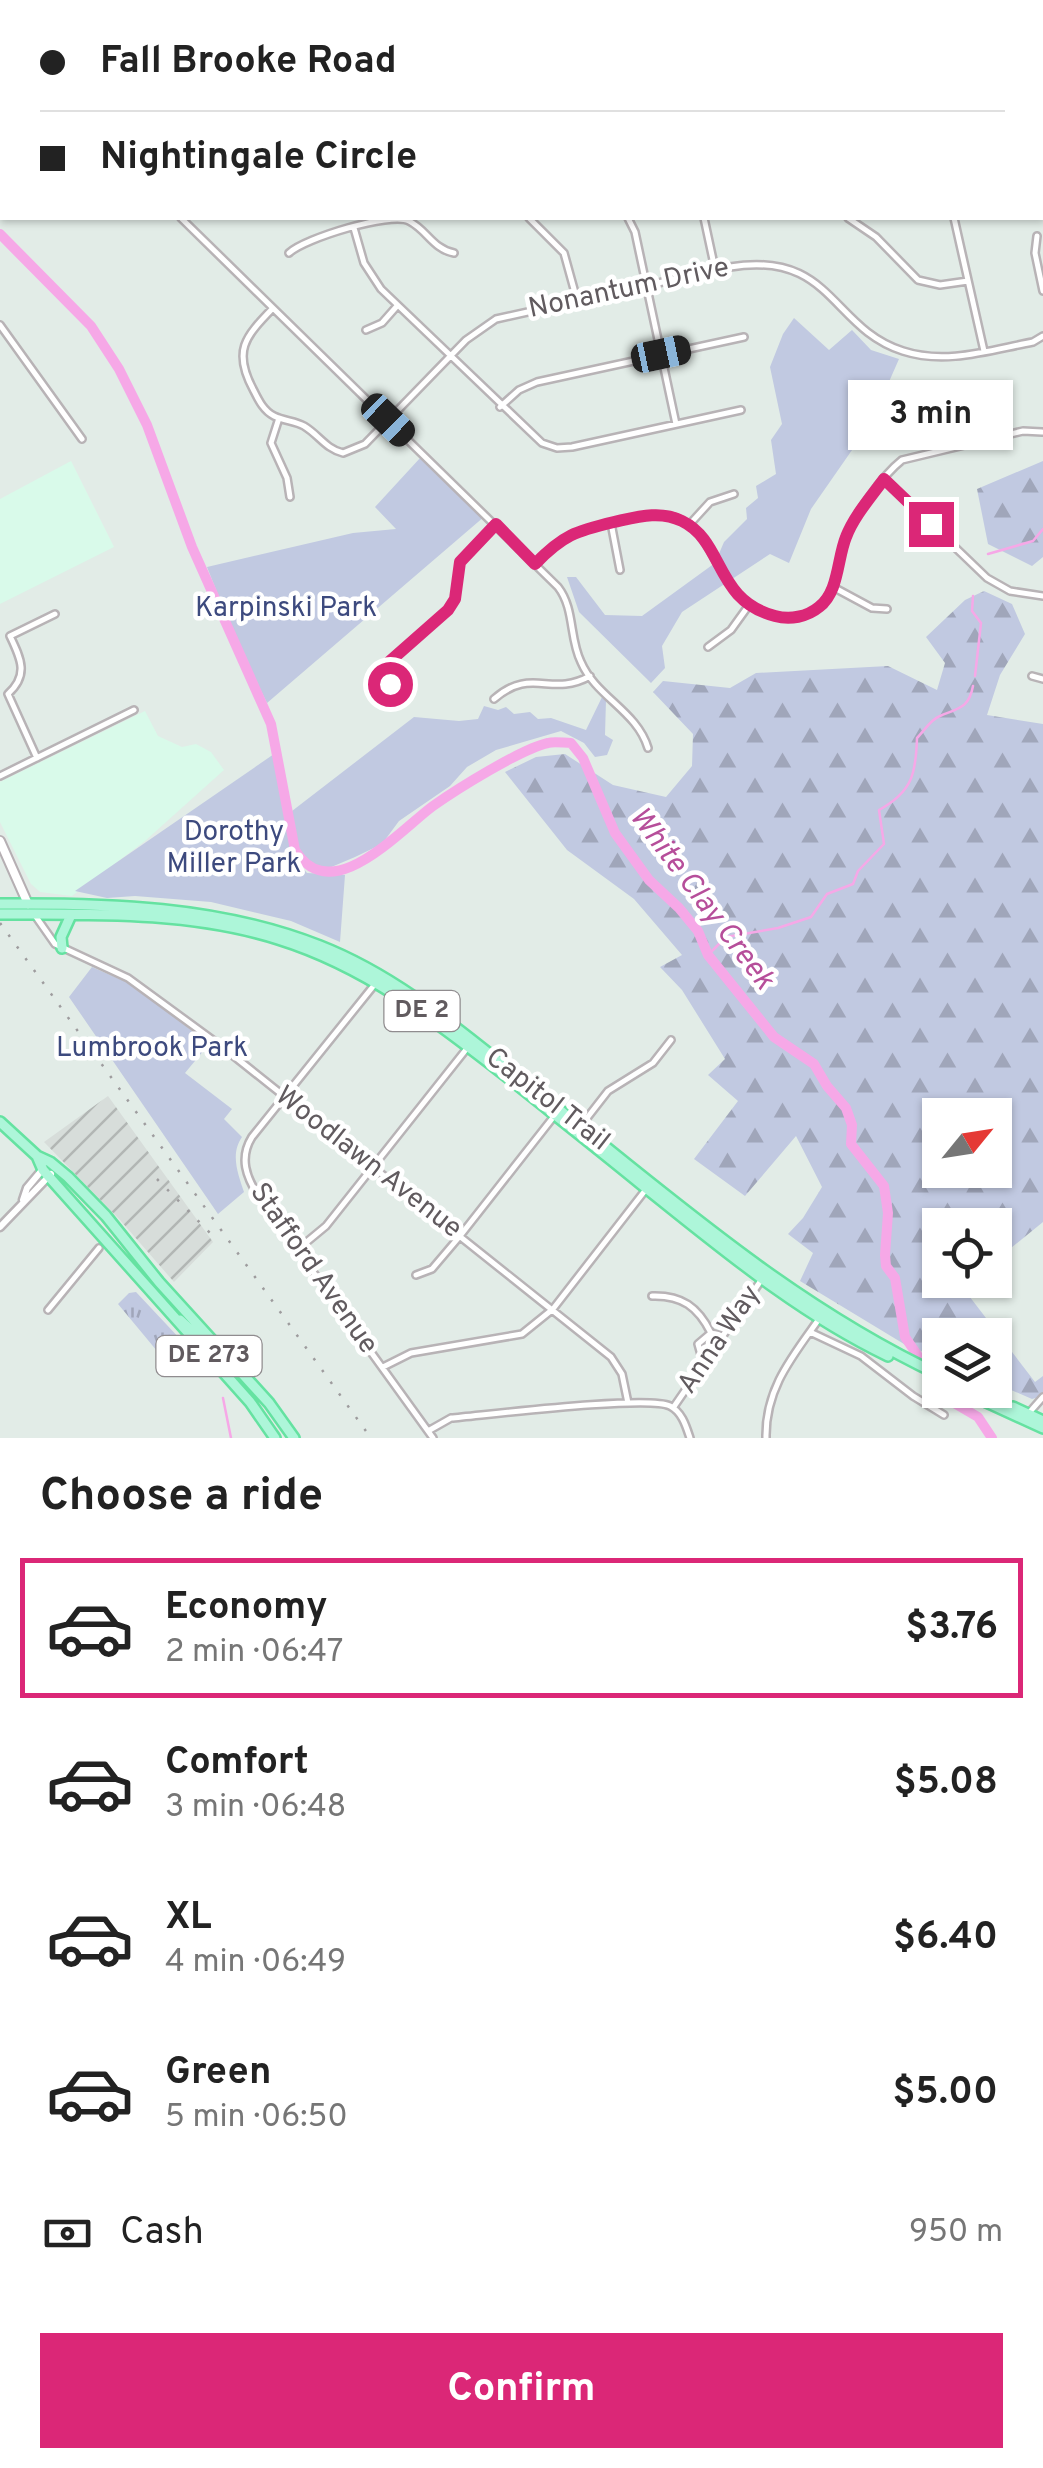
<!DOCTYPE html>
<html lang="en">
<head>
<meta charset="utf-8">
<style>
	:root { --surface:#fff; --page:#f2f2f2; --text:#222; --muted:#767676; --line:#e0e0e0; --accent:#db2777 }
	body { margin:0; font-family:Overpass,sans-serif; background:var(--page); color:var(--text); height:100vh; display:flex; flex-direction:column; font-size:38px; white-space:nowrap }
	* { box-sizing:border-box; margin:0 }
	p { font-size:32px; color:var(--muted) }
	.icon { flex:none; width:55px; height:55px; fill:none; stroke:currentColor; stroke-width:2; stroke-linecap:round; stroke-linejoin:round }
	.map { position:relative; height:1438px; overflow:hidden }
	.panel { display:flex; flex-direction:column; background:var(--surface); flex:1 }
	.panel>* { flex:none }
	.hud { position:absolute; left:0px; top:0px; width:1045px; height:220px; box-shadow:0 2px 8px #0004; display:grid; align-content:center; height:220px; padding:0 40px; background:var(--surface) }
	.needle { width:65px; rotate:60deg }
	.controls { position:absolute; left:922px; top:1098px; display:grid; gap:20px }
	.controls a { display:grid; place-items:center; width:90px; height:90px; border-radius:0px; background:var(--surface); box-shadow:0 2px 8px #0004; font-size:50px }
	.end { position:absolute; width:45px; height:45px; margin:-22px; border:12px solid #db2777; background:#fff; box-shadow:0 0 0 5px #fff }
	.from { border-radius:50% }
	.bubble { position:absolute; height:70px; border-radius:0px; background:var(--surface); box-shadow:0 2px 8px #0004; font-size:32px; font-weight:700; line-height:70px; text-align:center }
	.car { position:absolute; width:30px; height:60px; margin:-30px -15px; border-radius:12px; box-shadow:0 0 8px 2px #0007; background:linear-gradient(#222 24%,#8ab4d8 0 40%,#222 0 76%,#8ab4d8 0 86%,#222 0) }
	.hud b { display:flex; align-items:center; gap:35px; height:95px; font-size:38px }
	.hud b+b { border-top:2px solid var(--line) }
	.hud i { width:25px; height:25px; background:var(--text) }
	ul { padding:0; list-style:none }
	li { display:flex; align-items:center; gap:30px; height:140px; margin:0 20px 15px; padding:0 20px; border:5px solid transparent; border-radius:0px }
	li div { flex:1 }
	li b { display:block; font-size:38px }
	li em { font-style:normal; font-weight:700 }
	li.active { border-color:var(--accent) }
	li>.icon { width:90px; height:90px; stroke-width:1.5 }
	h2 { padding:0 40px; font-size:45px; line-height:120px }
	.pay { display:flex; align-items:center; gap:25px; height:110px; padding:0 40px; font-size:38px }
	.pay p { margin-inline-start:auto }
	.action { display:flex; gap:20px; margin-top:auto; padding:20px 40px }
	.action a { flex:1; height:115px; border-radius:0px; background:var(--accent); color:#fff; font-size:40px; font-weight:700; line-height:115px; text-align:center }
	.map>svg:first-child { display:block }
	.commercial { fill:#d9faea }
	.industrial { fill:url(#industrial-furrows) }
	.grass { fill:url(#grass-tufts) }
	.forest { fill:url(#forest-firs); fill-rule:evenodd }
	.park { fill:#c1c9e1 }
	.water { fill:url(#water-waves) }
	.lines { fill:none; stroke-linecap:round; stroke-linejoin:round }
	.stream { stroke:#f6a8e7; stroke-width:2.5 }
	.river { stroke:#f6a8e7; stroke-width:10 }
	.minor-casing { stroke:#b8b3b6; stroke-width:10 }
	.tertiary-casing { stroke:#b8b3b6; stroke-width:11 }
	.secondary-casing { stroke:#b6afb3; stroke-width:12 }
	.primary-casing { stroke:#65e2a1; stroke-width:14 }
	.minor { stroke:#fff; stroke-width:5 }
	.tertiary { stroke:#fff; stroke-width:6 }
	.secondary { stroke:#fff; stroke-width:8 }
	.primary { stroke:#adf6d9; stroke-width:9 }
	.rail { stroke:#9e9c9e; stroke-width:2.5; stroke-dasharray:2.5 12; stroke-linecap:butt }
	.route { stroke:#db2777; stroke-width:12 }
	.labels { text-anchor:middle; dominant-baseline:central; stroke-width:9; stroke-linejoin:round; paint-order:stroke }
	.shield { fill:#fff; stroke:#908c8f; stroke-width:2.5 }
	.shield-label { font-size:25px; font-weight:bold; fill:#615b5f }
	.street-label { font-size:28px; fill:#615b5f; stroke:#fff }
	.park-label { font-size:28px; fill:#3d4a7e; stroke:#fff }
	.water-label { font-size:30px; font-style:italic; fill:#b64e9a; stroke:#fff }
</style>
</head>
<body>
<div class="map">
<svg width="1043" height="1438" viewBox="0 0 1043 1438">
	<defs>
		<pattern id="industrial-furrows" width="10" height="10" patternUnits="userSpaceOnUse" patternTransform="scale(2.5)"><rect width="10" height="10" fill="#d7ddda"/><path d="M-1 1l2-2M0 10L10 0M9 11l2-2" fill="none" stroke="#b2b6b4"/></pattern>
		<pattern id="grass-tufts" width="24" height="20" patternUnits="userSpaceOnUse" patternTransform="scale(2.5)"><rect width="24" height="20" fill="#c1c9e1"/><path d="M3 7l-1-3M5 7V3M7 7l1-3M15 17l-1-3M17 17v-4M19 17l1-3" fill="none" stroke="#a0a6ba"/></pattern>
		<pattern id="forest-firs" width="22" height="20" patternUnits="userSpaceOnUse" patternTransform="scale(2.5)"><rect width="22" height="20" fill="#c1c9e1"/><path d="M5 1l3.5 6h-7zM16 11l3.5 6h-7z" fill="#a0a6ba"/></pattern>
		<pattern id="water-waves" width="16" height="10" patternUnits="userSpaceOnUse" patternTransform="scale(2.5)"><rect width="16" height="10" fill="#f6a8e7"/><path d="M0 5q4-4 8 0t8 0" fill="none" stroke="#cb8cbe"/></pattern>
	</defs>
	<rect width="100%" height="100%" fill="#e2ece7"/>
	<path class="commercial" d="M71,461L114,547L0,604V499Z
		M145,711L158,736L182,747L196,744L211,752L224,770L145,841L72,896L40,892L31,884L0,822V782Z"/>
	<path class="industrial" d="M108,1096L213,1242L174,1282L120,1220L44,1142Z"/>
	<path class="grass" d="M136,1292L182,1341L173,1368L168,1372L162,1357L118,1304L129,1293Z"/>
	<path class="forest" d="M1043,461V557L1032,566L988,544L977,489Z
		M984,591L1012,604L1025,634L1000,675L987,715L1043,724V1222L995,1261V1225H940V1280H971L963,1288L1035,1382L1043,1376V1396L1032,1399L995,1383V1335H940V1359L904,1344L800,1281L813,1253L788,1234L803,1218L822,1187L796,1136L745,1196L694,1159L738,1101L708,1075L725,1059L682,990L660,967L682,955L634,899L567,850L505,772L536,757L565,754L613,785L666,797L692,766L693,734L653,692L663,681L730,688L756,673L888,666L937,690L945,663L926,637L965,600ZM940,1115H995V1170H940Z"/>
	<path class="park" d="M22,0H1043V3L24,2Z
		M794,318L829,350L852,330L871,350L899,359L888,384L938,403L875,417L811,509L789,563L770,554L682,612L662,646L665,668L651,683L579,612L567,577H576L605,615L642,616L715,563L724,542L747,519L746,508L758,498L756,486L776,474L771,440L782,424L770,367L783,334Z
		M421,457L485,516L267,703L237,642L207,567L353,533L396,529L375,507Z
		M603,695L606,700L605,735L613,740L607,755L595,757L584,743L561,731L496,750L467,767L450,786L399,821L382,844L355,857L329,868L312,866L299,856L292,811L414,717L459,721L478,719L484,706L498,710L506,707L514,714L530,712L538,719L551,718L586,730Z
		M274,754L294,858L307,873L345,875L340,942L291,921L211,902L135,896L107,898L75,891Z
		M92,967L133,985L209,1044L185,1073L232,1109L224,1119L242,1137C230,1154 238,1174 244,1192L218,1214L69,997Z"/>
	<path class="water" d="M205,0H745L747,2H207Z"/>
	<g class="lines">
		<path class="stream" d="M68,0L73,2
			M203,0L204,2
			M988,554L1033,541L1043,529
			M973,596L972,611L981,623L975,676
			M708,955L726,937L778,928L811,917L827,894L853,884L858,871L884,844L879,810C912,792 916,774 917,738C924,731 931,719 940,716C959,708 969,708 973,686
			M223,1398L231,1438"/>
		<path class="river" d="M0,234L91,326L119,369L147,425L192,547L271,724L295,850C331,909 399,831 433,806C457,789 521,749 548,743C554,741 564,743 571,743L583,758L615,833L649,880L679,908L698,931L708,955L774,1037L814,1064L827,1086L846,1108L852,1125L851,1144L884,1186L888,1213L885,1255L886,1266L895,1278L905,1337L940,1388
			M942,1390L949,1400L978,1417L992,1438"/>
		<defs>
			<path id="minor" d="M15,0L16,2
				M181,218L558,587C575,609 569,638 581,662C596,697 637,711 648,748
				M529,218L564,253L577,300
				M628,218L635,232L676,424
				M704,218L715,269
				M848,218L876,237L918,280L940,285L968,281
				M954,218L984,351
				M354,228L364,263L381,289L542,443L557,448L572,447L741,410
				M1037,236L1035,253L1043,291
				M289,253C305,238 390,212 409,221C427,230 433,249 454,253
				M273,308C245,337 232,351 254,391C259,401 264,411 274,416C284,421 295,421 304,426C319,435 326,449 343,453L365,444L466,340L496,319L730,267C832,250 831,328 903,351C946,365 990,350 1033,342L1043,336
				M0,325L82,439
				M366,330L382,323L397,306
				M500,407L519,390L537,382L744,337
				M279,418L271,443L287,478L290,497
				M884,479L987,578L1010,591L1043,596
				M611,523L620,570
				M689,525L710,502L734,494
				M535,563C563,535 576,531 614,522C633,518 654,511 674,517C718,531 714,593 766,613C781,619 796,620 810,613C838,599 836,565 845,540C853,516 883,475 902,460L1023,431L1042,432
				M833,587L872,608L887,609
				M708,647L731,630L749,605
				M389,662L391,681L386,687H380L374,681L375,675L389,662L448,610L455,599L460,562L496,525
				M1032,676L1043,679
				M494,699C532,666 550,698 590,676
				M37,758L8,694C29,675 21,659 10,636L55,614
				M0,776L134,710
				M34,914L55,944L128,978L225,1049L611,1357L622,1374L628,1403
				M375,984L252,1137C239,1158 246,1177 259,1197L433,1438
				M587,1118L608,1091L653,1063L671,1040
				M297,1250L326,1226L468,1047
				M416,1275L432,1269L460,1236L555,1115
				M652,1296C682,1295 698,1307 711,1333L721,1336
				M48,1310L99,1248
				M810,1332L861,1356L913,1396L944,1415
				M703,1362L698,1344L711,1333
				M383,1367L411,1353L522,1334L553,1309L647,1188
				M673,1408L762,1279
				M1028,1414L1043,1397
				M428,1431L451,1418C486,1415 648,1395 670,1406C682,1412 686,1426 690,1438
				M766,1438C765,1389 792,1357 819,1319"/>
			<path id="tertiary" d="M23,1200L27,1188L43,1169
				M0,1227L51,1174"/>
			<path id="secondary" d="M0,841L28,904"/>
			<path id="primary" d="M0,904C108,903 219,906 320,946C399,977 461,1032 527,1084C659,1188 786,1303 940,1375
				M0,914C92,914 190,911 278,939C368,967 437,1022 510,1079C555,1115 601,1151 646,1188C724,1250 797,1312 888,1356
				M62,948L61,937L71,915
				M0,1122L37,1156L50,1162L68,1177L106,1216L159,1282L269,1403L294,1438
				M37,1156L43,1170L250,1402L275,1438
				M180,1320L217,1354L223,1351
				M960,1390L1043,1428
				M1013,1407L1043,1421"/>
		</defs>
		<use href="#minor" class="minor-casing"/>
		<use href="#tertiary" class="tertiary-casing"/>
		<use href="#secondary" class="secondary-casing"/>
		<use href="#primary" class="primary-casing"/>
		<use href="#minor" class="minor"/>
		<use href="#tertiary" class="tertiary"/>
		<use href="#secondary" class="secondary"/>
		<use href="#primary" class="primary"/>
		<path class="rail" d="M0,923L371,1438
			M157,1179L212,1235"/>
	</g>
	<g class="lines">
		<path class="route" d="M390,684L389,662L448,610L455,599L460,562L496,524L535,564C563,535 576,531 614,522C637,517 660,510 682,521C725,542 714,600 775,616C790,620 807,617 819,607C839,592 837,559 846,537C854,516 871,497 884,479L931,524"/>
	</g>
	<g class="labels">
		<g class="shield">
			<rect x="384.5" y="991" width="75" height="40" rx="8"/>
			<rect x="156.5" y="1336" width="105" height="40" rx="8"/>
		</g>
		<g class="shield-label">
			<text x="422" y="1011">DE 2</text>
			<text x="209" y="1356">DE 273</text>
		</g>
		<g class="street-label">
			<text transform="translate(629 289) rotate(-12)">Nonantum Drive</text>
			<text transform="translate(547 1100) rotate(38)">Capitol Trail</text>
			<text transform="translate(368 1163) rotate(38)">Woodlawn Avenue</text>
			<text transform="translate(313 1269) rotate(55)">Stafford Avenue</text>
			<text transform="translate(720 1340) rotate(-56)">Anna Way</text>
		</g>
		<g class="park-label">
			<text x="286" y="609">Karpinski Park</text>
			<text x="234" y="833">Dorothy<tspan x="234" dy="32">Miller Park</tspan></text>
			<text x="152" y="1049">Lumbrook Park</text>
		</g>
		<g class="water-label">
			<text transform="translate(701 899) rotate(53)">White Clay Creek</text>
		</g>
	</g>
</svg>
<div class="controls">
<a><svg class="needle" viewBox="-14 -14 28 28"><path d="M0-13l5 13h-10z" fill="#e53935"/><path d="M0 13l5-13h-10z" fill="#767676"/></svg></a>
<a><svg class="icon" aria-label="locate" viewBox="0 0 24 24"><circle cx="12" cy="12" r="6"/><path d="M12 2v4M12 18v4M2 12h4M18 12h4"/></svg></a>
<a><svg class="icon" aria-label="layers" viewBox="0 0 24 24"><path d="M12 4l9 5-9 5-9-5zM3 14l9 5 9-5"/></svg></a>
</div>
<i class="end from" style="left:390px;top:684px"></i>
<i class="end" style="left:931px;top:524px"></i>
<div class="bubble" style="left:848px;top:380px;width:165px">3 min</div>
<i class="car" style="left:661px;top:354px;rotate:78deg"></i>
<i class="car" style="left:388px;top:420px;rotate:134deg"></i>
<div class="hud">
<b><i class="from"></i>Fall Brooke Road</b>
<b><i></i>Nightingale Circle</b>
</div>
</div>
<section class="panel">
<h2>Choose a ride</h2>
<ul>
<li class="active"><svg class="icon" aria-label="car" viewBox="0 0 24 24"><path d="M5 17H2v-5l4-1 3-4h7l3 4 3 1v5h-3M9 17h6M6 11h13"/><circle cx="7" cy="17" r="2"/><circle cx="17" cy="17" r="2"/></svg><div><b>Economy</b><p>2 min · 06:47</p></div><em>$3.76</em></li>
<li><svg class="icon" aria-label="car" viewBox="0 0 24 24"><path d="M5 17H2v-5l4-1 3-4h7l3 4 3 1v5h-3M9 17h6M6 11h13"/><circle cx="7" cy="17" r="2"/><circle cx="17" cy="17" r="2"/></svg><div><b>Comfort</b><p>3 min · 06:48</p></div><em>$5.08</em></li>
<li><svg class="icon" aria-label="car" viewBox="0 0 24 24"><path d="M5 17H2v-5l4-1 3-4h7l3 4 3 1v5h-3M9 17h6M6 11h13"/><circle cx="7" cy="17" r="2"/><circle cx="17" cy="17" r="2"/></svg><div><b>XL</b><p>4 min · 06:49</p></div><em>$6.40</em></li>
<li><svg class="icon" aria-label="car" viewBox="0 0 24 24"><path d="M5 17H2v-5l4-1 3-4h7l3 4 3 1v5h-3M9 17h6M6 11h13"/><circle cx="7" cy="17" r="2"/><circle cx="17" cy="17" r="2"/></svg><div><b>Green</b><p>5 min · 06:50</p></div><em>$5.00</em></li>
</ul>
<div class="pay"><svg class="icon" aria-label="cash" viewBox="0 0 24 24"><path d="M3 7h18v10H3z"/><circle cx="12" cy="12" r="2"/></svg>Cash<p>950 m</p></div>
<div class="action"><a>Confirm</a></div>
</section>
</body>
</html>
